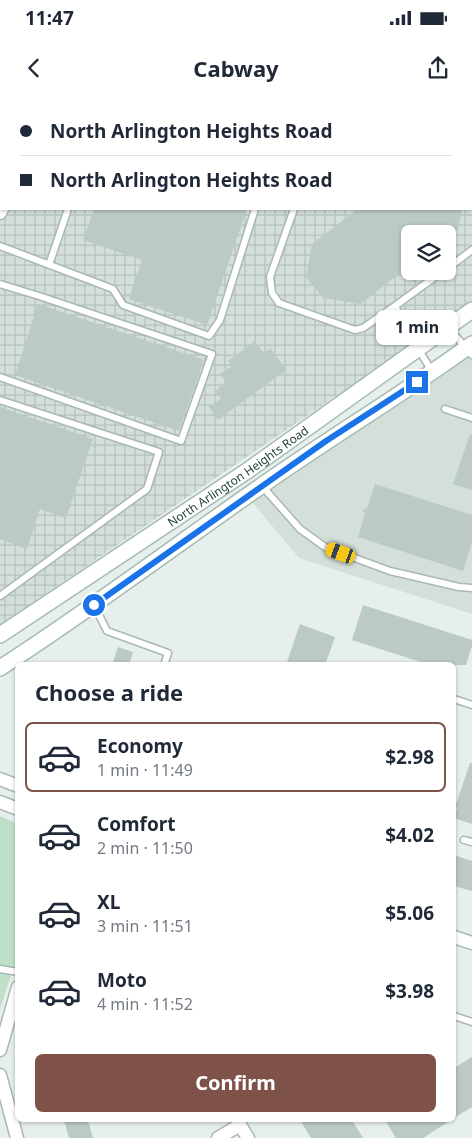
<!DOCTYPE html>
<html lang="en">
<head>
<meta charset="utf-8">
<style>
	:root { --surface:#fff; --page:#f2f2f3; --text:#1f2937; --muted:#747a83; --line:#e0e1e3; --accent:#7f5249 }
	body { margin:0; font-family:"Noto Sans",sans-serif; background:var(--page); color:var(--text); height:100vh; display:flex; flex-direction:column; font-size:19px; white-space:nowrap }
	* { box-sizing:border-box; margin:0 }
	p { font-size:16px; color:var(--muted) }
	.icon { flex:none; width:28px; height:28px; fill:none; stroke:currentColor; stroke-width:2; stroke-linecap:round; stroke-linejoin:round }
	.map { position:relative; flex:1; overflow:hidden }
	.details { position:absolute; left:15px; top:562px; width:441px; height:460px; display:flex; flex-direction:column; background:var(--surface); border-radius:8px; box-shadow:0 1px 4px #0004 }
	.details>* { flex:none }
	.guide { position:absolute; left:0px; top:0px; width:472px; height:110px; box-shadow:0 1px 4px #0004; display:grid; align-content:center; height:110px; padding:0 20px; background:var(--surface) }
	.controls { position:absolute; left:401px; top:125px; display:grid; gap:10px }
	.controls a { display:grid; place-items:center; width:55px; height:55px; border-radius:8px; background:var(--surface); box-shadow:0 1px 4px #0004; font-size:25px }
	.end { position:absolute; width:22px; height:22px; margin:-11px; border:6px solid #1a73e8; background:#fff; box-shadow:0 0 0 2px #fff }
	.from { border-radius:50% }
	.bubble { position:absolute; height:35px; border-radius:8px; background:var(--surface); box-shadow:0 1px 4px #0004; font-size:16px; font-weight:700; line-height:35px; text-align:center }
	.car { position:absolute; width:15px; height:30px; margin:-15px -8px; border-radius:6px; box-shadow:0 0 4px 1px #0007; background:linear-gradient(#f5c518 24%,#345 0 40%,#f5c518 0 76%,#345 0 86%,#f5c518 0) }
	.guide b { display:flex; align-items:center; gap:18px; height:48px; font-size:19px }
	.guide b+b { border-top:1px solid var(--line) }
	.guide i { width:12px; height:12px; background:var(--text) }
	ul { padding:0; list-style:none }
	li { display:flex; align-items:center; gap:15px; height:70px; margin:0 10px 8px; padding:0 10px; border:2px solid transparent; border-radius:8px }
	li div { flex:1 }
	li b { display:block; font-size:19px }
	li em { font-style:normal; font-weight:700 }
	li.active { border-color:var(--accent) }
	li>.icon { width:45px; height:45px; stroke-width:1.5 }
	h2 { padding:0 20px; font-size:22px; line-height:60px }
	.primary-button { display:flex; gap:10px; margin-top:auto; padding:10px 20px }
	.primary-button a { flex:1; height:58px; border-radius:8px; background:var(--accent); color:#fff; font-size:20px; font-weight:700; line-height:58px; text-align:center }
	.status { display:flex; justify-content:space-between; align-items:center; height:35px; padding:0 25px; background:var(--surface); direction:ltr }
	.status svg { height:14px; fill:currentColor }
	header { display:flex; justify-content:space-between; align-items:center; height:65px; padding:0 20px; background:var(--surface); font-size:22px; font-weight:700 }
	.map>svg:first-child { display:block }
	.built { fill:#d4dfda }
	.industrial { fill:url(#industrial-grid); fill-rule:evenodd }
	.green { fill:#bfe0c8 }
	.building { fill:#bbcac4 }
	.lines { fill:none; stroke-linecap:round; stroke-linejoin:round }
	.lane-casing { stroke:#a8b8b2; stroke-width:9 }
	.street-casing { stroke:#a8b8b2; stroke-width:15 }
	.secondary-casing { stroke:#a4bbb3; stroke-width:18 }
	.lane { stroke:#fff; stroke-width:6 }
	.street { stroke:#fff; stroke-width:12 }
	.secondary { stroke:#fff; stroke-width:15 }
	.route { stroke:#1a73e8; stroke-width:6 }
	.labels { text-anchor:middle; dominant-baseline:central; stroke-width:4; stroke-linejoin:round; paint-order:stroke }
	.street-label { font-size:12px; fill:#24423a; stroke:#f7fbf9 }
</style>
</head>
<body>
<div class="status"><b>11:47</b><svg viewBox="0 0 49 12"><path d="M0 12V9h3v3zM5 12V6h3v6zM10 12V3h3v9zM15 12V0h3v12zM26 1h20v11H26zM47 4h2v5h-2z"/></svg></div>
<header><svg class="icon" aria-label="back" viewBox="0 0 24 24"><path d="M15 5l-7 7 7 7"/></svg>Cabway<svg class="icon" aria-label="share" viewBox="0 0 24 24"><path d="M12 15V3M7 8l5-5 5 5M5 13v7h14v-7"/></svg></header>
<div class="map">
<svg width="472" height="1038" viewBox="0 0 472 1038">
	<defs>
		<pattern id="industrial-grid" width="8" height="8" patternUnits="userSpaceOnUse" patternTransform="scale(1.25)"><rect width="8" height="8" fill="#d4dfda"/><path d="M0 4h8M4 0v8" fill="none" stroke="#b6c1bc"/></pattern>
	</defs>
	<rect width="100%" height="100%" fill="#e6efeb"/>
	<path class="built" d="M472,249V514L299,458L253,403Z"/>
	<path class="industrial" d="M0,0H472V209L336,296L0,525ZM1,1H471V109H1ZM410,134H448V171H410Z"/>
	<path class="green" d="M0,716L18,724L17,857L0,909Z"/>
	<path class="building" d="M94,109H247L207,225L129,199L142,160L83,140Z
		M358,109H462L458,130L452,134H410V166L360,204L323,198L306,177L312,144Z
		M38,204L204,260L179,331L15,275Z
		M255,241L264,253L270,248L286,270L218,320L209,307L221,299L215,291L226,282L220,274L232,266L228,261Z
		M0,307L93,339L66,418L40,409L27,449L0,439Z
		M470,334L472,335V390L453,384Z
		M375,384L472,415V442L463,471L358,437L365,414L362,410L367,408Z
		M363,505L472,540V546L466,565H430L352,540Z
		M300,524L335,537L325,565H286Z
		M118,547L133,552L129,565H112Z
		M470,663H472V724L454,718L457,708L455,707Z
		M454,755L472,761V791L454,786Z
		M472,957V1007L454,1018V968Z
		M64,1020H88L93,1038H69Z
		M300,1020H352L363,1038H311Z
		M385,1020H451L423,1038H396Z"/>
	<g class="lines">
		<defs>
			<path id="lane" d="M49,0L52,1
				M132,0L136,1
				M122,1L125,0
				M331,1L332,0
				M294,109L270,177L272,193L279,203L355,230L363,228L395,206L418,249L432,271
				M0,146L113,189L123,205L209,236L220,220L255,109
				M49,165L68,109
				M448,168L472,150
				M0,184L39,196L212,254L181,341L0,277
				M395,206L443,171
				M448,227L472,255
				M0,300L159,352L147,389L0,496
				M445,309L472,318
				M262,386L300,429L325,447L390,471L459,487L472,488
				M94,505L107,531L168,553L164,565
				M454,599L472,605
				M464,740L472,742
				M0,869L18,872
				M454,916L472,922"/>
			<path id="street" d="M40,1L41,0
				M0,113L2,109
				M0,679L18,686
				M0,702L18,709
				M454,837L472,843
				M0,950L18,887
				M0,975L17,1038
				M218,1038L240,1025L248,1038"/>
			<g id="secondary">
				<path id="s1" d="M0,535L247,371L472,210"/>
				<path d="M0,568C90,510 176,445 264,384C333,336 404,293 472,244"/>
			</g>
		</defs>
		<use href="#lane" class="lane-casing"/>
		<use href="#street" class="street-casing"/>
		<use href="#secondary" class="secondary-casing"/>
		<use href="#lane" class="lane"/>
		<use href="#street" class="street"/>
		<use href="#secondary" class="secondary"/>
	</g>
	<g class="lines">
		<path class="route" d="M94,505L326,341L417,282"/>
	</g>
	<g class="labels">
		<g class="street-label">
			<text stroke="none"><textPath href="#s1" startOffset="286">North Arlington Heights Road</textPath></text>
		</g>
	</g>
</svg>
<div class="controls">
<a><svg class="icon" aria-label="layers" viewBox="0 0 24 24"><path d="M12 4l9 5-9 5-9-5zM3 14l9 5 9-5"/></svg></a>
</div>
<i class="end from" style="left:94px;top:505px"></i>
<i class="end" style="left:417px;top:282px"></i>
<div class="bubble" style="left:376px;top:210px;width:82px">1 min</div>
<i class="car" style="left:341px;top:453px;rotate:290deg"></i>
<div class="guide">
<b><i class="from"></i>North Arlington Heights Road</b>
<b><i></i>North Arlington Heights Road</b>
</div>
<section class="details">
<h2>Choose a ride</h2>
<ul>
<li class="active"><svg class="icon" aria-label="car" viewBox="0 0 24 24"><path d="M5 17H2v-5l4-1 3-4h7l3 4 3 1v5h-3M9 17h6M6 11h13"/><circle cx="7" cy="17" r="2"/><circle cx="17" cy="17" r="2"/></svg><div><b>Economy</b><p>1 min · 11:49</p></div><em>$2.98</em></li>
<li><svg class="icon" aria-label="car" viewBox="0 0 24 24"><path d="M5 17H2v-5l4-1 3-4h7l3 4 3 1v5h-3M9 17h6M6 11h13"/><circle cx="7" cy="17" r="2"/><circle cx="17" cy="17" r="2"/></svg><div><b>Comfort</b><p>2 min · 11:50</p></div><em>$4.02</em></li>
<li><svg class="icon" aria-label="car" viewBox="0 0 24 24"><path d="M5 17H2v-5l4-1 3-4h7l3 4 3 1v5h-3M9 17h6M6 11h13"/><circle cx="7" cy="17" r="2"/><circle cx="17" cy="17" r="2"/></svg><div><b>XL</b><p>3 min · 11:51</p></div><em>$5.06</em></li>
<li><svg class="icon" aria-label="car" viewBox="0 0 24 24"><path d="M5 17H2v-5l4-1 3-4h7l3 4 3 1v5h-3M9 17h6M6 11h13"/><circle cx="7" cy="17" r="2"/><circle cx="17" cy="17" r="2"/></svg><div><b>Moto</b><p>4 min · 11:52</p></div><em>$3.98</em></li>
</ul>
<div class="primary-button"><a>Confirm</a></div>
</section>
</div>
</body>
</html>
